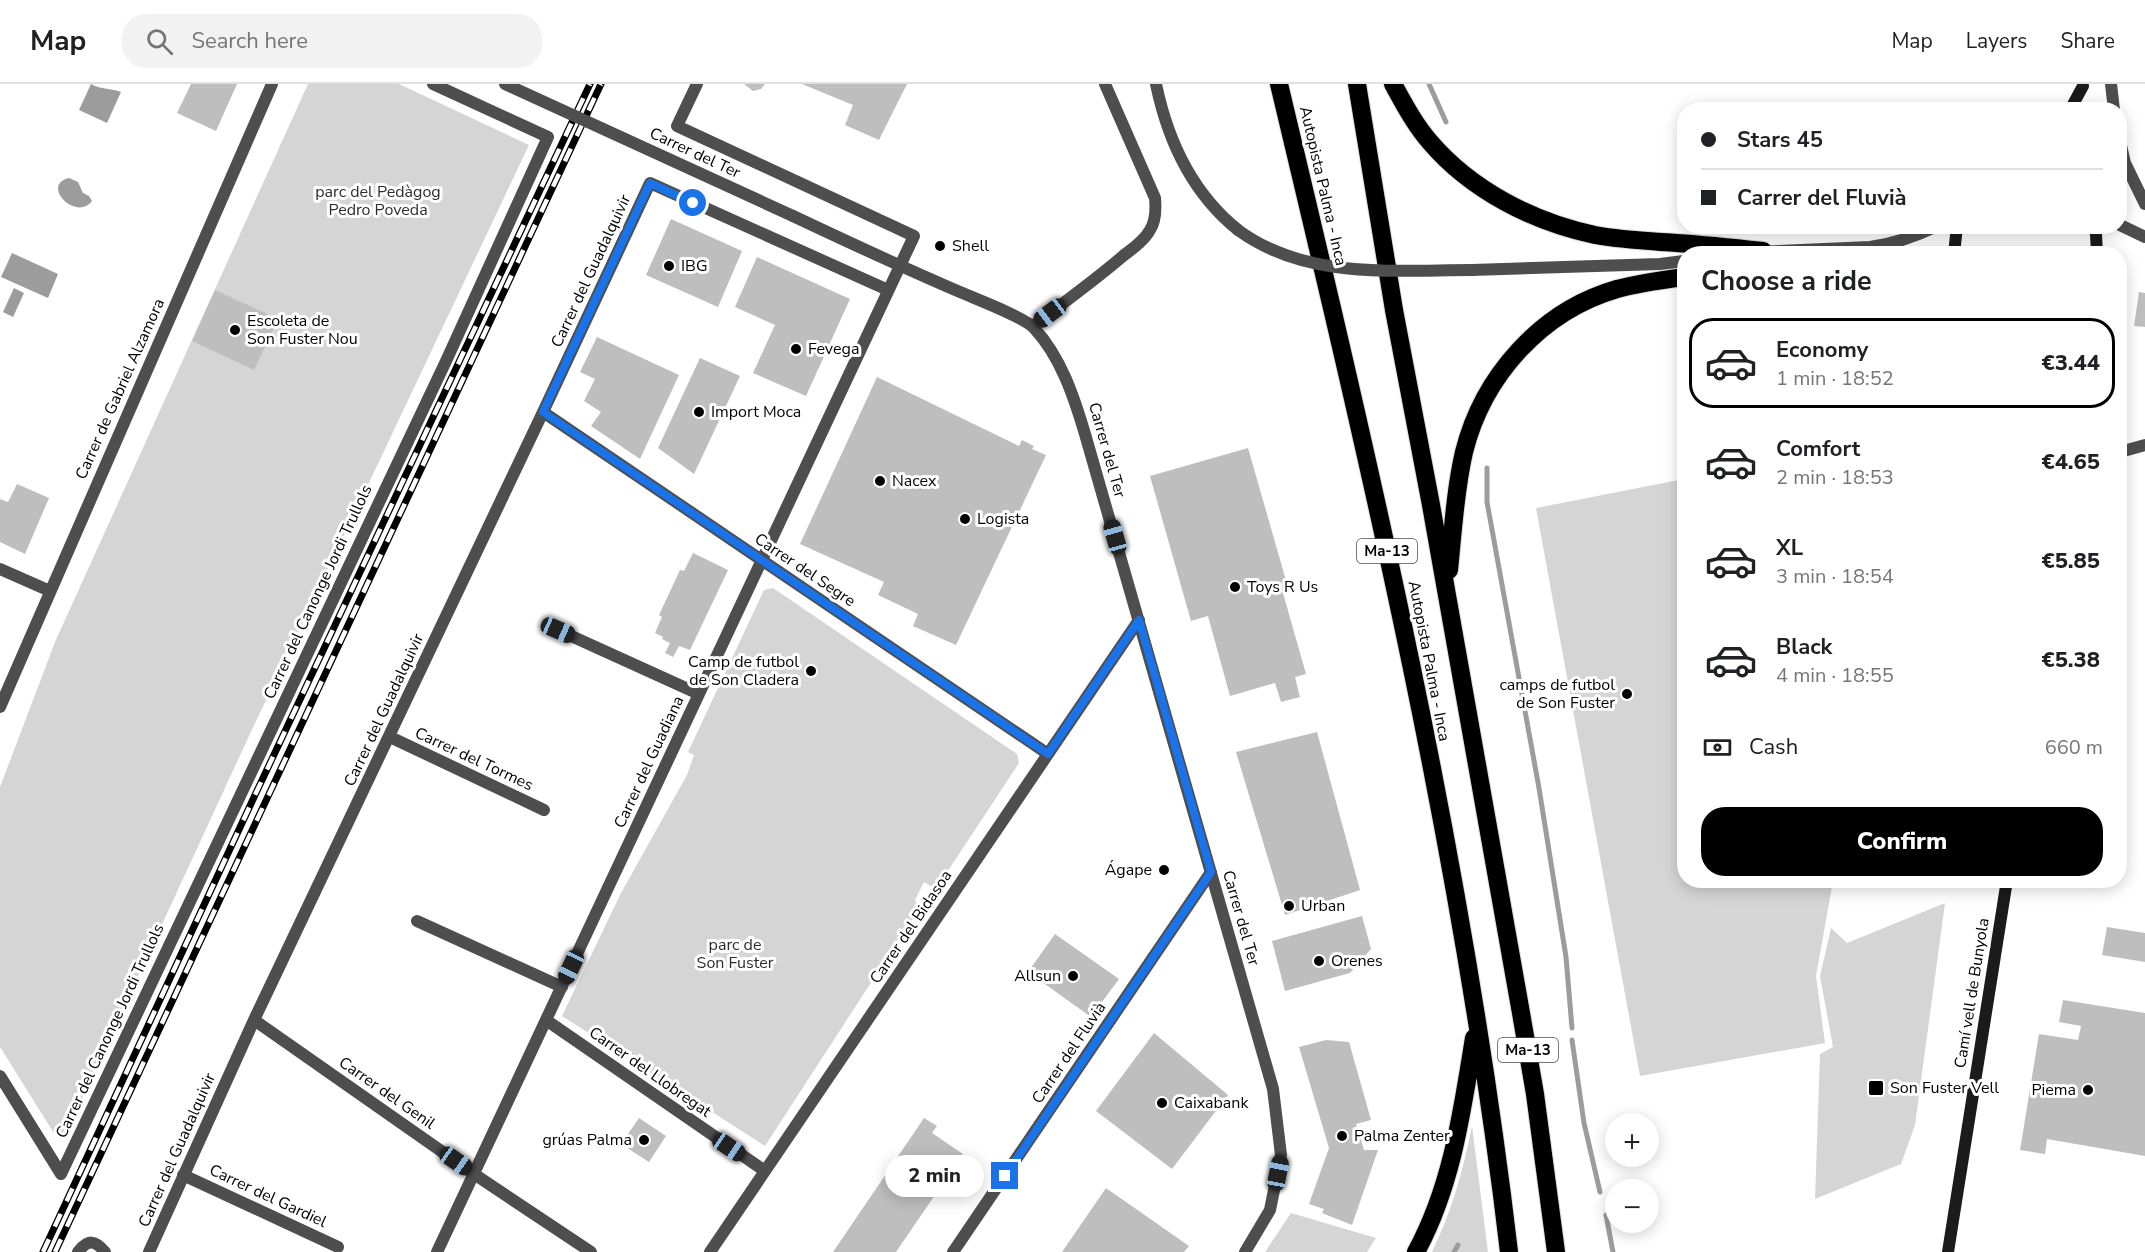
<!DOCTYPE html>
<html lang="en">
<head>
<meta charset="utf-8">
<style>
	:root { --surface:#fff; --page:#f2f2f2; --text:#202124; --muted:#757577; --line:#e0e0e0; --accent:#000 }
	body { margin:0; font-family:"Nunito Sans",sans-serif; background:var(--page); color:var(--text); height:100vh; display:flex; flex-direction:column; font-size:22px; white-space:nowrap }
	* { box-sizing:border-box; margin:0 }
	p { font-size:20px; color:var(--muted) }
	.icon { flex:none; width:33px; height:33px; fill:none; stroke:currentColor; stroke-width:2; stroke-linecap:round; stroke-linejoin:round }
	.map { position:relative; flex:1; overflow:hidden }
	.sheet { position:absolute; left:1677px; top:162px; width:450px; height:642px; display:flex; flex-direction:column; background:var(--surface); border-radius:24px; box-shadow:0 3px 15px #0003 }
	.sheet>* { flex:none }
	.banner { position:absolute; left:1677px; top:18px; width:450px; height:132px; border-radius:24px; box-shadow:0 3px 15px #0003; display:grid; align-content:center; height:132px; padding:0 24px; background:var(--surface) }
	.tools { position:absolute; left:1605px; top:1029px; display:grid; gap:12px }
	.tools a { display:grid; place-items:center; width:54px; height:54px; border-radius:50%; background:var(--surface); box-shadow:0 3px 15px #0003; font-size:30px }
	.end { position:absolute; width:27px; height:27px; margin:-14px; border:8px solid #1a73e8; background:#fff; box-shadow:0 0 0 3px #fff }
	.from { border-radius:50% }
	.bubble { position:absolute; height:42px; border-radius:21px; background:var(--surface); box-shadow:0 3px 15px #0003; font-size:20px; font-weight:800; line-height:42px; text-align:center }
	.car { position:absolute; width:18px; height:36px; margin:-18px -9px; border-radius:8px; box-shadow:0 0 4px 2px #0007; background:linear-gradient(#222 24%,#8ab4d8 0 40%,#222 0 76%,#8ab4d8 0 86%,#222 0) }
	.banner b { display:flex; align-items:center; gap:21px; height:57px; font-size:22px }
	.banner b+b { border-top:2px solid var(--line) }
	.banner i { width:15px; height:15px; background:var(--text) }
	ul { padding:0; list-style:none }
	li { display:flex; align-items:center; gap:18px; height:90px; margin:0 12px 9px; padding:0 12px; border:3px solid transparent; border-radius:24px }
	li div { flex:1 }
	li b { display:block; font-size:22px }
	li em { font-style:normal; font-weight:800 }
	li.on { border-color:var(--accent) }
	li>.icon { width:54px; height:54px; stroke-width:1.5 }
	h2 { padding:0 24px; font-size:27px; line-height:72px }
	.pay { display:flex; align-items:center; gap:15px; height:66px; padding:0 24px; font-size:22px }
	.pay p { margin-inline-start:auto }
	.action { display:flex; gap:12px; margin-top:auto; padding:12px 24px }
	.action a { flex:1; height:69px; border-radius:24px; background:var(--accent); color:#fff; font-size:24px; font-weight:800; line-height:69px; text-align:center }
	header { display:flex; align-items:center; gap:36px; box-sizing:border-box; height:84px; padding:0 30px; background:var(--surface); border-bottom:2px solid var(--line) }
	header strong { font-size:28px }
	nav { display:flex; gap:33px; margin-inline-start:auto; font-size:21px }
	.search { width:420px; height:54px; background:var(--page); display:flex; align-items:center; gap:15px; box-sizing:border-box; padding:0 21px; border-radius:24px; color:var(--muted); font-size:22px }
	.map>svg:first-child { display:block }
	.green { fill:#d5d5d5 }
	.water { fill:#9c9c9c }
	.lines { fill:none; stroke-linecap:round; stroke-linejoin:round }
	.stream { stroke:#9c9c9c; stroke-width:5 }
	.building { fill:#bebebe }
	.motorway-casing { stroke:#dbdbdb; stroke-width:20 }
	.minor { stroke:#4e4e4e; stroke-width:12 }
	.tertiary { stroke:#4e4e4e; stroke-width:12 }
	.secondary { stroke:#1b1b1b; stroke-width:12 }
	.motorway { stroke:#000; stroke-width:18 }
	.rail-casing { stroke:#000; stroke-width:7 }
	.rail { stroke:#fff; stroke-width:4.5; stroke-dasharray:14; stroke-linecap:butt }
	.minor-bridge { stroke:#4e4e4e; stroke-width:12 }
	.tertiary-bridge { stroke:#4e4e4e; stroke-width:12 }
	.route { stroke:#1a73e8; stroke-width:8 }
	.poi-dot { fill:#000; stroke:#fff; stroke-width:2 }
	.labels { text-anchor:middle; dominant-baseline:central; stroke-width:6; stroke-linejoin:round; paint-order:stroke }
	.shield { fill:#fff; stroke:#4c4c4c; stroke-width:1.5 }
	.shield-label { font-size:15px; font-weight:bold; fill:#000 }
	.street-label { font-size:16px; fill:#000; stroke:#fff }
	.park-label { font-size:16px; fill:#2c2c2c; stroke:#fff }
	.poi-label { font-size:16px; fill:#000; stroke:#fff; text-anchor:start }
</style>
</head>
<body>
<header>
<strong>Map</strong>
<div class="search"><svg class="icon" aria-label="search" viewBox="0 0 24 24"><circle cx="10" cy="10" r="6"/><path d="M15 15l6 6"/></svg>Search here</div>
<nav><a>Map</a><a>Layers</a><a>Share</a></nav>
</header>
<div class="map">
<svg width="2145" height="1168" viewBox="0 0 2145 1168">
	<rect width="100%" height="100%" fill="#fff"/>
	<path class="green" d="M308,0H399L529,61L249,652L68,1044L63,1051H55L0,963V703L55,558Z
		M1684,395V796L1833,797L1816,892L1825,959L1640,992L1536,424Z
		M773,504L1017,670L1019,679L936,805L924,798L915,816L920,823L765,1062L562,932L621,809L687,691L694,671L688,668L764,506Z
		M1945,819L1915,1041L1901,1080L1815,1115L1820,970L1833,963L1820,892L1831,844L1847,859Z
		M1472,1042L1488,1168H1432C1452,1127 1463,1086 1472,1042Z
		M1291,1129L1376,1154L1367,1168H1265Z"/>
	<path class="water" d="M91,0C102,6 111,4 121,8L107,39L79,26Z
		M69,94L78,98L83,109L89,112L92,117C76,138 40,101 69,94Z
		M12,169L58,190L48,214L1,193Z
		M14,204L24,209L13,233L3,228Z"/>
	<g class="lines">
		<path class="stream" d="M1429,0L1446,38
			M1487,384V418L1539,704L1566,873L1572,944
			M1572,956L1584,1039L1600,1108
			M1606,1131L1613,1168
			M1454,1168L1458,1161"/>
	</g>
	<path class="building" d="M191,0H237L216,47L177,29Z
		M744,0H765L761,5L753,7Z
		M802,0H907L879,56L845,41L853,21Z
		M671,135L742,167L718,223L646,191Z
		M757,173L850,215L806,312L753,289L775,241L735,223Z
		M215,206L278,235L254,286L192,257Z
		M2139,208L2145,209V243L2134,242Z
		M597,253L679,291L640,375L591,342L601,328L584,317L595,295L580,288Z
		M700,274L740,292L694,390L658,364Z
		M877,293L1019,362L1022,356L1034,362L1032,365L1046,371L956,561L913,542L918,530L878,511L884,498L800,460Z
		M1248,364L1289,507L1283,509L1306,590L1295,593L1300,613L1281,618L1275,599L1230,612L1208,532L1191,537L1150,392Z
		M17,400L49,414L25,470L0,458V415L8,418Z
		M693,469L728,486L690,566L679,562L673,573L665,569L670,559L662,555L663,553L655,549L662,533L659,531L680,486L684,487Z
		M1317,648L1360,806L1285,831L1236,668Z
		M1362,832L1371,865L1350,889L1285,907L1272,857Z
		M2107,843L2145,849V878L2102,871Z
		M1055,850L1119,895L1091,933L1028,888Z
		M2063,916L2145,929V1072L2047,1055L2045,1070L2020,1066L2039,950L2078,956L2081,942L2059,938Z
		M1154,949L1228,1011L1172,1085L1096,1027Z
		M1326,956L1349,958L1371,1036L1356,1040L1364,1066H1378L1352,1141L1322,1129L1324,1125L1309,1120L1329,1064L1299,963Z
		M639,1034L666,1052L649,1078L621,1060Z
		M924,1034L937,1042L932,1049L963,1070L896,1168H833Z
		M1106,1104L1189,1162L1184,1168H1062Z"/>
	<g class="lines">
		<defs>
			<path id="motorway" d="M1279,0C1371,386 1463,774 1509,1168
				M1357,0L1394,226L1431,421L1521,929L1535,1010L1556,1168
				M1393,0C1404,20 1415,41 1430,58C1471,106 1533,138 1595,151C1622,156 1649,157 1677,159C1706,161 1735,164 1763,167
				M1449,486C1453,447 1455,407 1464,368C1483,292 1541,227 1617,205C1639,199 1662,196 1684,193
				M1416,1168C1452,1102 1462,1028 1474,954"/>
		</defs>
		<use href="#motorway" class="motorway-casing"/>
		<path class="minor" d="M2111,0L2114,26
			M2120,57L2125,79L2145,120
			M793,132C848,158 904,184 960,208C976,215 1024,233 1034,244C1061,273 1074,313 1085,350L1273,1005L1281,1071L1270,1126L1245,1168
			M2120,141L2145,153
			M1033,242C1063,219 1094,197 1123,172C1132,165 1144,157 1150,146C1156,137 1156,125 1155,114L1105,0
			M543,328L1048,670
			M2120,368L2145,361
			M0,485L50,507
			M558,546L699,610
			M0,623L272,0
			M390,653L544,726
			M417,837L562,903
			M254,936L474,1090L591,1168
			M546,936L765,1087
			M0,992L61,1090
			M61,1090L447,275L548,53L433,0
			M183,1091L338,1163
			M78,1168C88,1155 95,1156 105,1168
			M149,1168L254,936L543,328L650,99L888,206
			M437,1168L914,152L677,42L697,0
			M710,1168L1139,536
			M953,1168L1211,788"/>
		<path class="tertiary" d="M1156,0C1168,58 1192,109 1238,146
			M1756,168L1870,163C1894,160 1914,153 1937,142
			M1472,186L1660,180L1684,177"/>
		<path class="secondary" d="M2070,26L2083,2
			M2093,142L2096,150L2097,170
			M1954,170L1957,142
			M1948,1168L2007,796"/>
		<use href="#motorway" class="motorway"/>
		<defs>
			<path id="rail" d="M43,1168L255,711L590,0
				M55,1168L601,0"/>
		</defs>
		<use href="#rail" class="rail-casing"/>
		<use href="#rail" class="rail"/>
		<path class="minor-bridge" d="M505,0L793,132"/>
		<path class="tertiary-bridge" d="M1238,146C1306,196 1393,186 1472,186"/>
	</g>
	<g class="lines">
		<path class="route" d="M693,119L650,99L543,328L1048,670L1139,536L1211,788L1005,1092"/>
	</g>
	<g class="poi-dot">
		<circle cx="940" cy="162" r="6"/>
		<circle cx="669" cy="182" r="6"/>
		<circle cx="235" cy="246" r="6"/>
		<circle cx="796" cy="265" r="6"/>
		<circle cx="699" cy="328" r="6"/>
		<circle cx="880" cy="397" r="6"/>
		<circle cx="965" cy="435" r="6"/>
		<circle cx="1235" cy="503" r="6"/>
		<circle cx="811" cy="587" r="6"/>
		<circle cx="1627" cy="610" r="6"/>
		<circle cx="1164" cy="786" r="6"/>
		<circle cx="1289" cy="822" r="6"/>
		<circle cx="1319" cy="877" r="6"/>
		<circle cx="1073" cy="892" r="6"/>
		<rect x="1868" y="996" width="16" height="16" rx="3"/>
		<circle cx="2088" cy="1006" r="6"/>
		<circle cx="1162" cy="1019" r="6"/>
		<circle cx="1342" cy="1052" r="6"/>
		<circle cx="644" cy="1056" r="6"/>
	</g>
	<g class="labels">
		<g class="shield">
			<rect x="1357" y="455" width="60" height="24" rx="4.5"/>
			<rect x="1498" y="954" width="60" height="24" rx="4.5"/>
		</g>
		<g class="shield-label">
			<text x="1387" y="467">Ma-13</text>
			<text x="1528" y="966">Ma-13</text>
		</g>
		<g class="street-label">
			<text transform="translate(695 69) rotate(25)">Carrer del Ter</text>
			<text transform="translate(1323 102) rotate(77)">Autopista Palma - Inca</text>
			<text transform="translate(591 187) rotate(-65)">Carrer del Guadalquivir</text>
			<text transform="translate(120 305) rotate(-66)">Carrer de Gabriel Alzamora</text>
			<text transform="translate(1107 366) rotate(74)">Carrer del Ter</text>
			<text transform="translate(805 486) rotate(34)">Carrer del Segre</text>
			<text transform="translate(318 508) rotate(-65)">Carrer del Canonge Jordi Trullols</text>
			<text transform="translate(1429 577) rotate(79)">Autopista Palma - Inca</text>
			<text transform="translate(384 626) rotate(-65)">Carrer del Guadalquivir</text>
			<text transform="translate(474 675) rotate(25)">Carrer del Tormes</text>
			<text transform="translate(649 678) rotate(-65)">Carrer del Guadiana</text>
			<text transform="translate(1241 834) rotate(74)">Carrer del Ter</text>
			<text transform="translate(911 843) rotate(-56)">Carrer del Bidasoa</text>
			<text transform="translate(1972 909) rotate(-81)">Camí vell de Bunyola</text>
			<text transform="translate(110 947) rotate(-65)">Carrer del Canonge Jordi Trullols</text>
			<text transform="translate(1069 969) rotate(-56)">Carrer del Fluvià</text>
			<text transform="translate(650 988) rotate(35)">Carrer del Llobregat</text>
			<text transform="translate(387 1009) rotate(35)">Carrer del Genil</text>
			<text transform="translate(177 1066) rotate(-66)">Carrer del Guadalquivir</text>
			<text transform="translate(268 1112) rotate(25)">Carrer del Gardiel</text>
		</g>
		<g class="park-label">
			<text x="378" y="108">parc del Pedàgog<tspan x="378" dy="18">Pedro Poveda</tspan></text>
			<text x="735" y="861">parc de<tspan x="735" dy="18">Son Fuster</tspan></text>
		</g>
		<g class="poi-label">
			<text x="952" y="162">Shell</text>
			<text x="681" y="182">IBG</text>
			<text x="247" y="237">Escoleta de<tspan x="247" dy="18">Son Fuster Nou</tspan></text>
			<text x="808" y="265">Fevega</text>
			<text x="711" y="328">Import Moca</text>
			<text x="892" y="397">Nacex</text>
			<text x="977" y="435">Logista</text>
			<text x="1247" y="503">Toys R Us</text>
			<text x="799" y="578" text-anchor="end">Camp de futbol<tspan x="799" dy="18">de Son Cladera</tspan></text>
			<text x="1615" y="601" text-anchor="end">camps de futbol<tspan x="1615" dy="18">de Son Fuster</tspan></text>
			<text x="1152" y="786" text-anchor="end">Ágape</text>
			<text x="1301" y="822">Urban</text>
			<text x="1331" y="877">Orenes</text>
			<text x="1061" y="892" text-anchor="end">Allsun</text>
			<text x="1890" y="1004">Son Fuster Vell</text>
			<text x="2076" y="1006" text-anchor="end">Piema</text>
			<text x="1174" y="1019">Caixabank</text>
			<text x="1354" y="1052">Palma Zenter</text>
			<text x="632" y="1056" text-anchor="end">grúas Palma</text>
		</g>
	</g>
</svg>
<div class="tools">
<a>+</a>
<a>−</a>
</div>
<i class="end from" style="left:693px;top:119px"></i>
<i class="end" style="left:1005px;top:1092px"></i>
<div class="bubble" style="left:885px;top:1071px;width:99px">2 min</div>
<i class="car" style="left:1050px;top:229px;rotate:233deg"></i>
<i class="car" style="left:1115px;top:453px;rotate:344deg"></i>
<i class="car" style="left:558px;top:546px;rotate:114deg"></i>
<i class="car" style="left:571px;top:883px;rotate:205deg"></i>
<i class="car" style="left:729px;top:1063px;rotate:124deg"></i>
<i class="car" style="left:456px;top:1077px;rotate:125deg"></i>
<i class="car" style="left:1278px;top:1089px;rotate:11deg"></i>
<div class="banner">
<b><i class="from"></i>Stars 45</b>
<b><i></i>Carrer del Fluvià</b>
</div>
<section class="sheet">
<h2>Choose a ride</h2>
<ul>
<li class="on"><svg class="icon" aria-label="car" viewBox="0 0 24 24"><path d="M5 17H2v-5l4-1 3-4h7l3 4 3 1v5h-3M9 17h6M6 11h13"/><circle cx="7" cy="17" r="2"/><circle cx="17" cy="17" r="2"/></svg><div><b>Economy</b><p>1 min · 18:52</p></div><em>€3.44</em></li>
<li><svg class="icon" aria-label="car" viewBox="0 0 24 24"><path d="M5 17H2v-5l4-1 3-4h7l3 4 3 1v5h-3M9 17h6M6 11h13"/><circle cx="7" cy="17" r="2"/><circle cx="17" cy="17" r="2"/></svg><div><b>Comfort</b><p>2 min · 18:53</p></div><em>€4.65</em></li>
<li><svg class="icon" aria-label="car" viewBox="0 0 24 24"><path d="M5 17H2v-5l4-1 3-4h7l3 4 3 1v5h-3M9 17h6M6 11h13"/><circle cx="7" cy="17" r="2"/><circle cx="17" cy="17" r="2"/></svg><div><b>XL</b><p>3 min · 18:54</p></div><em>€5.85</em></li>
<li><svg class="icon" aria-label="car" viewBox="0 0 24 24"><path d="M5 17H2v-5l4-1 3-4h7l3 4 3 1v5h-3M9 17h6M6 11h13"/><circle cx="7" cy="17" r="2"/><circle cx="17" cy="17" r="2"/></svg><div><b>Black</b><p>4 min · 18:55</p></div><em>€5.38</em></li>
</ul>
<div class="pay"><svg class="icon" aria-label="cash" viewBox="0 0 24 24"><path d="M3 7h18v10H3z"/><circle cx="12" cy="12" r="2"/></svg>Cash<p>660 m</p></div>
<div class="action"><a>Confirm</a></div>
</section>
</div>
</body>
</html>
